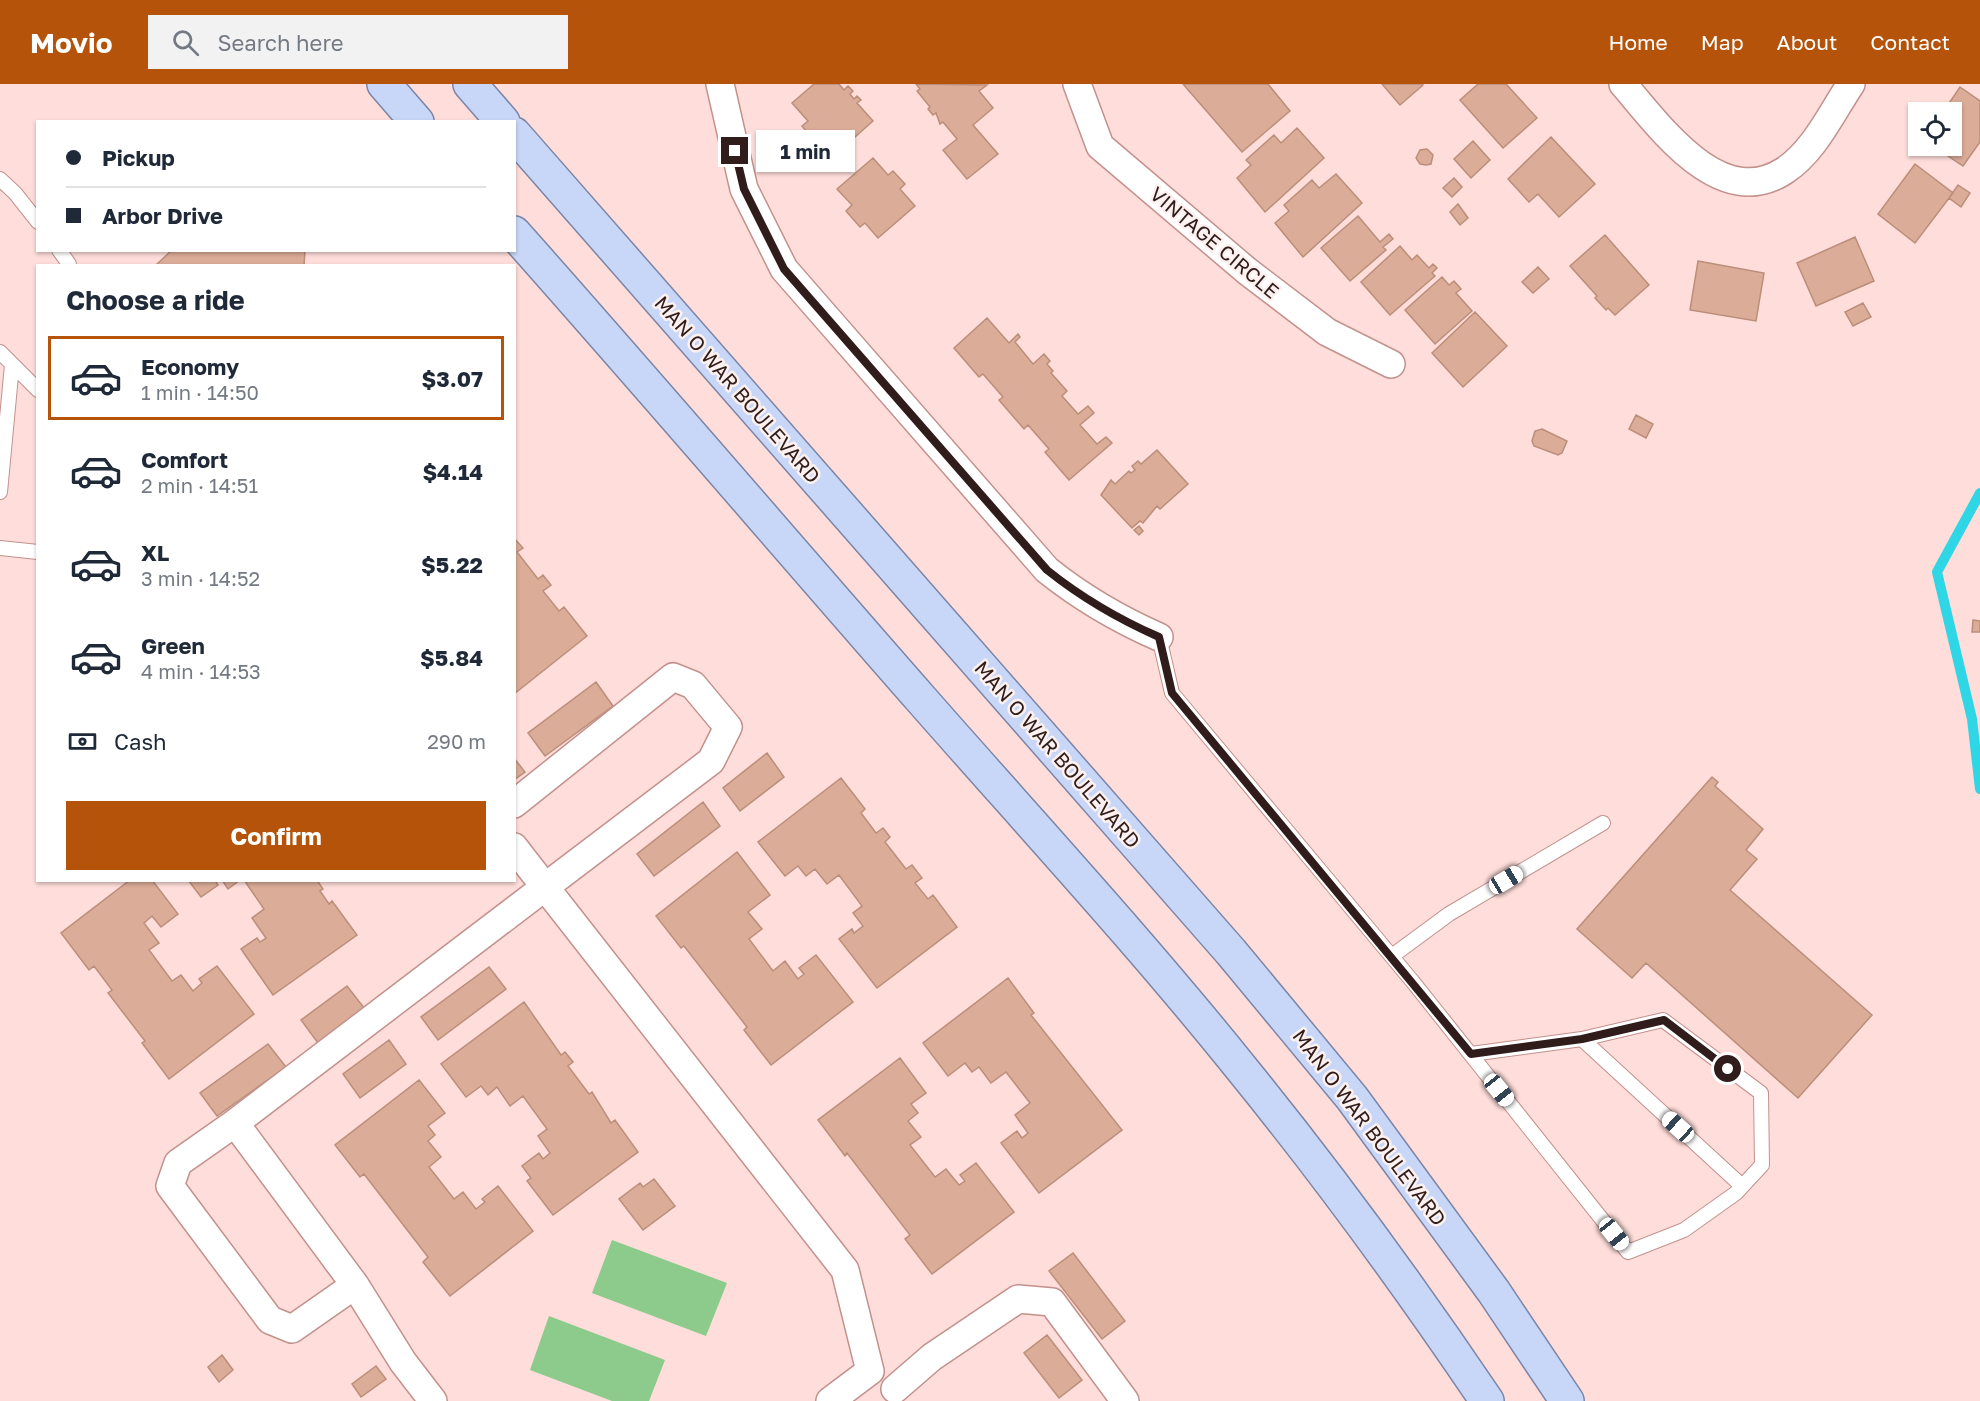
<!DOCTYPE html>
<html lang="en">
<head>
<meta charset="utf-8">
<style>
	:root { --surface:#fff; --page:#f2f2f3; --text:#1f2937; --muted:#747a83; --line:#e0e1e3; --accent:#b45309 }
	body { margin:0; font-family:"Golos Text",sans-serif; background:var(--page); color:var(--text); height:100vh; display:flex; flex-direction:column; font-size:22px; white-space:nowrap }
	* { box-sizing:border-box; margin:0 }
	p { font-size:20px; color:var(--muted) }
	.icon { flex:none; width:33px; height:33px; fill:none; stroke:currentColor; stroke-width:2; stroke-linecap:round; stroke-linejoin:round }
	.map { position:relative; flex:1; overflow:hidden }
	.panel { position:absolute; left:36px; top:180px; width:480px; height:618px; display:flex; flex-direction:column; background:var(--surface); border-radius:0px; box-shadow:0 2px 4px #0004 }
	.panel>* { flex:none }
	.hud { position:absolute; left:36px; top:36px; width:480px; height:132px; border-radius:0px; box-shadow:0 2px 4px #0004; display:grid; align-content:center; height:132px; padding:0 30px; background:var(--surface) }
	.controls { position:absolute; left:1908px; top:18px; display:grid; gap:12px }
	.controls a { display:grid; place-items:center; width:54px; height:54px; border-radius:0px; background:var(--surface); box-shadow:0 2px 4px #0004; font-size:30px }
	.end { position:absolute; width:27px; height:27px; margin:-14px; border:8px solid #301d1b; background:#fff; box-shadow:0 0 0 3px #fff }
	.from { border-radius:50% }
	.bubble { position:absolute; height:42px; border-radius:0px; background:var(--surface); box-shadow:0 2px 4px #0004; font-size:20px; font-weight:700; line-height:42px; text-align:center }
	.car { position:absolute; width:18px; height:36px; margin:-18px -9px; border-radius:8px; box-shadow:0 0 4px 2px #0007; background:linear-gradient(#fff 24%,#345 0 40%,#fff 0 76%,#345 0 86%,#fff 0) }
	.hud b { display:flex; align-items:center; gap:21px; height:57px; font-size:22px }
	.hud b+b { border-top:2px solid var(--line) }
	.hud i { width:15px; height:15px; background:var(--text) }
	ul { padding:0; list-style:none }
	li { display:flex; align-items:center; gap:18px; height:84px; margin:0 12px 9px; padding:0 18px; border:3px solid transparent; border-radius:0px }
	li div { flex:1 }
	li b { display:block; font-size:22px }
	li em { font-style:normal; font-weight:700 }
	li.current { border-color:var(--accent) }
	li>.icon { width:54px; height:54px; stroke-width:1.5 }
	h2 { padding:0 30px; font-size:27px; line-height:72px }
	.pay { display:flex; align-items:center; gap:15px; height:66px; padding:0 30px; font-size:22px }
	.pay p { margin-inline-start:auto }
	.button { display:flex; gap:12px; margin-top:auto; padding:12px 30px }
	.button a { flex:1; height:69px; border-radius:0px; background:var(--accent); color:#fff; font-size:24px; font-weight:700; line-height:69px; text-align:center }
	header { display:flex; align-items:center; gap:36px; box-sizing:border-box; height:84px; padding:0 30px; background:var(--accent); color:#fff }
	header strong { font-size:28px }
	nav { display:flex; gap:33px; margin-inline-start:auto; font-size:21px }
	.search { width:420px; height:54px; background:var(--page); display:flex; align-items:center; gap:15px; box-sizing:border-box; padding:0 21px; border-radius:0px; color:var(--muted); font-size:22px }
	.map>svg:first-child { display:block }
	.green { fill:#8ccb8c }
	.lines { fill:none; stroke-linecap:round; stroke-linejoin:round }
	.stream { stroke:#2ed6e6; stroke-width:10 }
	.building { fill:#dbac98; stroke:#bb8e7a; stroke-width:1.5 }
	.service-casing { stroke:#c3918c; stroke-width:16 }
	.minor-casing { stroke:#c3918c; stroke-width:30 }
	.primary-casing { stroke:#7b85a7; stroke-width:36 }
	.service { stroke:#fff; stroke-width:14 }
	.minor { stroke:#fff; stroke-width:27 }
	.primary { stroke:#c8d7f7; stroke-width:33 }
	.route { stroke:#301d1b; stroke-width:8 }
	.labels { text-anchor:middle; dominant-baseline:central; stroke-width:5; stroke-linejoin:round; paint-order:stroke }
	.street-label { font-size:20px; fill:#301d1b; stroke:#fcf1ef }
</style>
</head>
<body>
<header>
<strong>Movio</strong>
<div class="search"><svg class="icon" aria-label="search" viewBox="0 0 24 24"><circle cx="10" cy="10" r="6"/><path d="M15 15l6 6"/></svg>Search here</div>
<nav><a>Home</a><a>Map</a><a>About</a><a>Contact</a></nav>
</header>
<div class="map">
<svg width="1980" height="1317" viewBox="0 0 1980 1317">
	<rect width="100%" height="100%" fill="#feddda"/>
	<path class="green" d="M612,1156L727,1199L706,1252L592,1209Z
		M549,1232L665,1276L649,1317H612L530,1286Z"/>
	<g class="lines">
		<path class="stream" d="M1980,409L1937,488L1972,635L1980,705"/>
	</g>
	<path class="building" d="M814,0H839L844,6L848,2L853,7L850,10L854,15L857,12L861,16L857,19L873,37L836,70L821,52L815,58L802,42L808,37L792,19Z
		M916,0L987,1L979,7L993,24L973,41L998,70L967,95L943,66L957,55L943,38L940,40L936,29L933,31L928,25L930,23L917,7L920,5Z
		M1183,0H1268L1290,27L1242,68Z
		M1382,0H1422L1423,1L1400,21Z
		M1478,0H1506L1537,34L1503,64L1460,16Z
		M1960,3L1980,17V58L1963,82L1933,62H1952V28H1943Z
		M1297,44L1324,74L1265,128L1237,94L1251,81L1246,76L1274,51L1281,59Z
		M1551,53L1595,100L1559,133L1538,110L1529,118L1508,95Z
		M1473,57L1490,76L1471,94L1454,75Z
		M1427,65L1433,71L1431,80L1426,81L1420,80L1416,74L1420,66Z
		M873,74L888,91L893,87L905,100L900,105L915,122L878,154L865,139L860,143L846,127L852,121L837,105Z
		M1915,80L1953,109L1915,159L1878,130Z
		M1336,90L1362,119L1303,173L1275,139L1289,127L1284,121L1312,96L1319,104Z
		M1454,94L1462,103L1452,113L1443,104Z
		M1958,101L1970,109L1961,123L1949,114Z
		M1458,120L1468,134L1460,141L1450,128Z
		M1358,132L1380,158L1389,150L1393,155L1383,163L1386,166L1350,197L1321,164Z
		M1605,151L1649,201L1615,231L1608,224L1606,226L1595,214L1597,212L1570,182Z
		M1855,153L1874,197L1816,222L1797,179Z
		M1400,162L1412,176L1417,171L1429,184L1433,180L1437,184L1432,189L1435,192L1390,231L1361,198Z
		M172,166H305L304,182H155Z
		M1698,177L1764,189L1756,237L1690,226Z
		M1538,183L1549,195L1533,209L1522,198Z
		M1442,193L1449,201L1454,197L1461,205L1456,209L1472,227L1435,260L1405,226Z
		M1863,219L1871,233L1853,242L1845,228Z
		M1475,228L1507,262L1463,303L1432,269Z
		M987,234L1009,259L1018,250L1020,253L1015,258L1033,280L1044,270L1050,277L1047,280L1053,287L1051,289L1067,307L1062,312L1078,330L1088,322L1094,329L1080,341L1097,360L1106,353L1112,359L1069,396L1045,368L1049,365L1028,341L1024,345L999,316L1003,313L983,290L979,293L954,264Z
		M1636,331L1653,340L1646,354L1629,345Z
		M1542,345L1567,357L1562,369L1558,371L1534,362L1532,357L1535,347Z
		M1157,366L1188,400L1160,425L1157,422L1143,439L1140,437L1132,444L1101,411L1111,396L1115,400L1129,387L1131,389L1135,386L1132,382L1138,377L1141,380Z
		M1139,442L1143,447L1139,451L1134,446Z
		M514,454L523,464L517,468L538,495L543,491L551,501L543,507L559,527L564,523L587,552L514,610Z
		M1973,536L1980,537V548H1972Z
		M596,598L613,622L545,672L528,649Z
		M767,669L784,693L740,727L723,704Z
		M514,674L525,688L514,696Z
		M1712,693L1718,698L1715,702L1763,745L1746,766L1757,775L1730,806L1872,931L1798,1014L1646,879L1632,894L1577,845Z
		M841,694L865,725L861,729L876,749L883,744L890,753L885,758L906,785L912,781L922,794L915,799L928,815L933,811L957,843L877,904L839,855L852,845L854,849L863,842L853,829L862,822L839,791L827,800L815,785L806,792L798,782L785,792L758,758Z
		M703,718L720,742L654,792L637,770Z
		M737,768L770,811L748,828L762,845L749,855L773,887L785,877L798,895L804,890L799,884L816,871L853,918L771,981L744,946L747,943L684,862L681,864L656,832Z
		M130,796H152L178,830L161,843L152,832L144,839L159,859L149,866L172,897L181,891L193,907L202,899L199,895L217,882L254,930L169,995L142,959L145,957L108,909L112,906L94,882L89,886L61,849Z
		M188,796H215L218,801L201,813Z
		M222,796H240L228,805Z
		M244,796H317L323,805L320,807L329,820L332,817L357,851L273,911L241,865L257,854L260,858L266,854L252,834L264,825Z
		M489,883L506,905L438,956L421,933Z
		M1008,894L1034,929L1031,931L1122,1046L1039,1109L1001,1059L1017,1047L1022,1054L1028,1049L1015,1031L1030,1019L1006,988L991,999L979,983L972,988L965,979L948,992L923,959Z
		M347,902L365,925L318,959L301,936Z
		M524,918L561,971L565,968L573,978L568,982L589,1010L592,1008L611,1039L615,1036L638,1068L553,1131L527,1097L531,1094L522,1082L539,1069L543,1075L550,1069L538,1052L547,1045L523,1012L510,1022L497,1003L488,1011L481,1002L466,1013L441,980Z
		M389,956L406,980L360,1014L343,990Z
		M268,960L286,983L217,1032L200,1009Z
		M900,974L926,1009L911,1020L918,1029L908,1037L921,1053L910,1061L935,1093L946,1085L959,1101L965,1097L960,1091L976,1079L1014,1128L932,1190L905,1155L910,1151L847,1069L845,1072L818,1036Z
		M419,996L445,1029L428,1042L435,1051L428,1057L441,1073L429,1083L454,1115L463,1108L476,1125L485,1118L482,1115L498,1102L533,1147L450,1212L423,1178L428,1173L364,1090L360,1093L335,1061Z
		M654,1095L675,1122L643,1146L619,1115L640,1099L643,1103Z
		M1073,1169L1125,1237L1102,1255L1049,1187Z
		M1047,1251L1082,1296L1059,1314L1024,1269Z
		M222,1271L233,1286L219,1298L208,1283Z
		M376,1282L386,1295L361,1313L352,1300Z"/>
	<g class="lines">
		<defs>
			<path id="service" d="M0,95L15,109L38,138
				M59,166L69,180
				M0,268L38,306
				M0,408L12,281
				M0,464L38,468
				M1159,553L1172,609L1413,898L1628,1168L1684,1146L1736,1109L1762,1081L1761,1009L1663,936L1582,955L1742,1102
				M1392,872L1449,830L1603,739
				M1471,970L1582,955"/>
			<path id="minor" d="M720,0L744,105L784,185L1047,486C1082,514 1118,535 1159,553
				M1077,0L1100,62L1247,187L1327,248L1391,280
				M1623,0C1660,43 1720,128 1784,87C1814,68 1832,28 1851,0
				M514,720L673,593L693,601L728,643L711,677L545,803L514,763
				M235,1039L545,803L845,1186L870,1287L830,1317
				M355,1201L292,1245L270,1236L170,1102L178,1079L235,1039L355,1201L403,1278L433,1317
				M895,1305L932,1273L1018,1215L1052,1218L1125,1317"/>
			<path id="primary" d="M384,0L417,38
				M470,0L503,38
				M514,50L1231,868L1352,1014L1494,1208L1567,1317
				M514,149C651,303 785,460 921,615C1029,738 1140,858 1242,985C1329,1092 1410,1203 1487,1317"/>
		</defs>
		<use href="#service" class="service-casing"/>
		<use href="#minor" class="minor-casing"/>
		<use href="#primary" class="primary-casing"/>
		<use href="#service" class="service"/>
		<use href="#minor" class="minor"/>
		<use href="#primary" class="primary"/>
	</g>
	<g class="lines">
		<path class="route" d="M735,67L744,105L784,185L1047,486C1082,514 1118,535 1159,553L1172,609L1471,970L1582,955L1664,936L1728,985"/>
	</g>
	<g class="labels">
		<g class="street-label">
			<text transform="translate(1215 158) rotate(40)">VINTAGE CIRCLE</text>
			<text transform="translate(738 305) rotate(49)">MAN O WAR BOULEVARD</text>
			<text transform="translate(1058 670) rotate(49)">MAN O WAR BOULEVARD</text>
			<text transform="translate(1370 1043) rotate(53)">MAN O WAR BOULEVARD</text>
		</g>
	</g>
</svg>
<div class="controls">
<a><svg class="icon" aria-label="locate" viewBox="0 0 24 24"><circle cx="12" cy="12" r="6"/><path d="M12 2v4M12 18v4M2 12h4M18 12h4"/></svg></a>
</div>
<i class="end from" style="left:1728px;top:985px"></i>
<i class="end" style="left:735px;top:67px"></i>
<div class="bubble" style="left:756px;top:46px;width:99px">1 min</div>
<i class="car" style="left:1506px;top:796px;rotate:59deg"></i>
<i class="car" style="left:1499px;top:1006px;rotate:141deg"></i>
<i class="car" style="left:1678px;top:1043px;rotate:312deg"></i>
<i class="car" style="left:1614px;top:1150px;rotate:141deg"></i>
<div class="hud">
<b><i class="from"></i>Pickup</b>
<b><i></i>Arbor Drive</b>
</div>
<section class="panel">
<h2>Choose a ride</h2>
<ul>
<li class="current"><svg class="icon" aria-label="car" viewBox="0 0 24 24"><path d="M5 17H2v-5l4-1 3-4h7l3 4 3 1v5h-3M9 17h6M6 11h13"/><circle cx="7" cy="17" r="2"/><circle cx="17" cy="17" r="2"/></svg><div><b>Economy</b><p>1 min · 14:50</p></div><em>$3.07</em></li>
<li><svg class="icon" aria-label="car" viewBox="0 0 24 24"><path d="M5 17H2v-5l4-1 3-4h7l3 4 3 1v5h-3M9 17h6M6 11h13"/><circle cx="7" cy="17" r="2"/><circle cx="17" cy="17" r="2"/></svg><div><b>Comfort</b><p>2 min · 14:51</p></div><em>$4.14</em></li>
<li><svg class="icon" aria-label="car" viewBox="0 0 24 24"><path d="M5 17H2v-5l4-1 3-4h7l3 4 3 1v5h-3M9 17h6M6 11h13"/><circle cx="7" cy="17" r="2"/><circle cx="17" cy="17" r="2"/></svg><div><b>XL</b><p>3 min · 14:52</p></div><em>$5.22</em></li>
<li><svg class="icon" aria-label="car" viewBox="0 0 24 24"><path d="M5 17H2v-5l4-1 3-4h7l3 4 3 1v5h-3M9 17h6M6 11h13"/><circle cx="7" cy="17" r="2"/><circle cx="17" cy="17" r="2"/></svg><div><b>Green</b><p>4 min · 14:53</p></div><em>$5.84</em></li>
</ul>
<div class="pay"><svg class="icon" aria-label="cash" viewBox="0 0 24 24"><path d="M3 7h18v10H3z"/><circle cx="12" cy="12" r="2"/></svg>Cash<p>290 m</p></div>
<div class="button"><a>Confirm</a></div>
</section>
</div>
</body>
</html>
